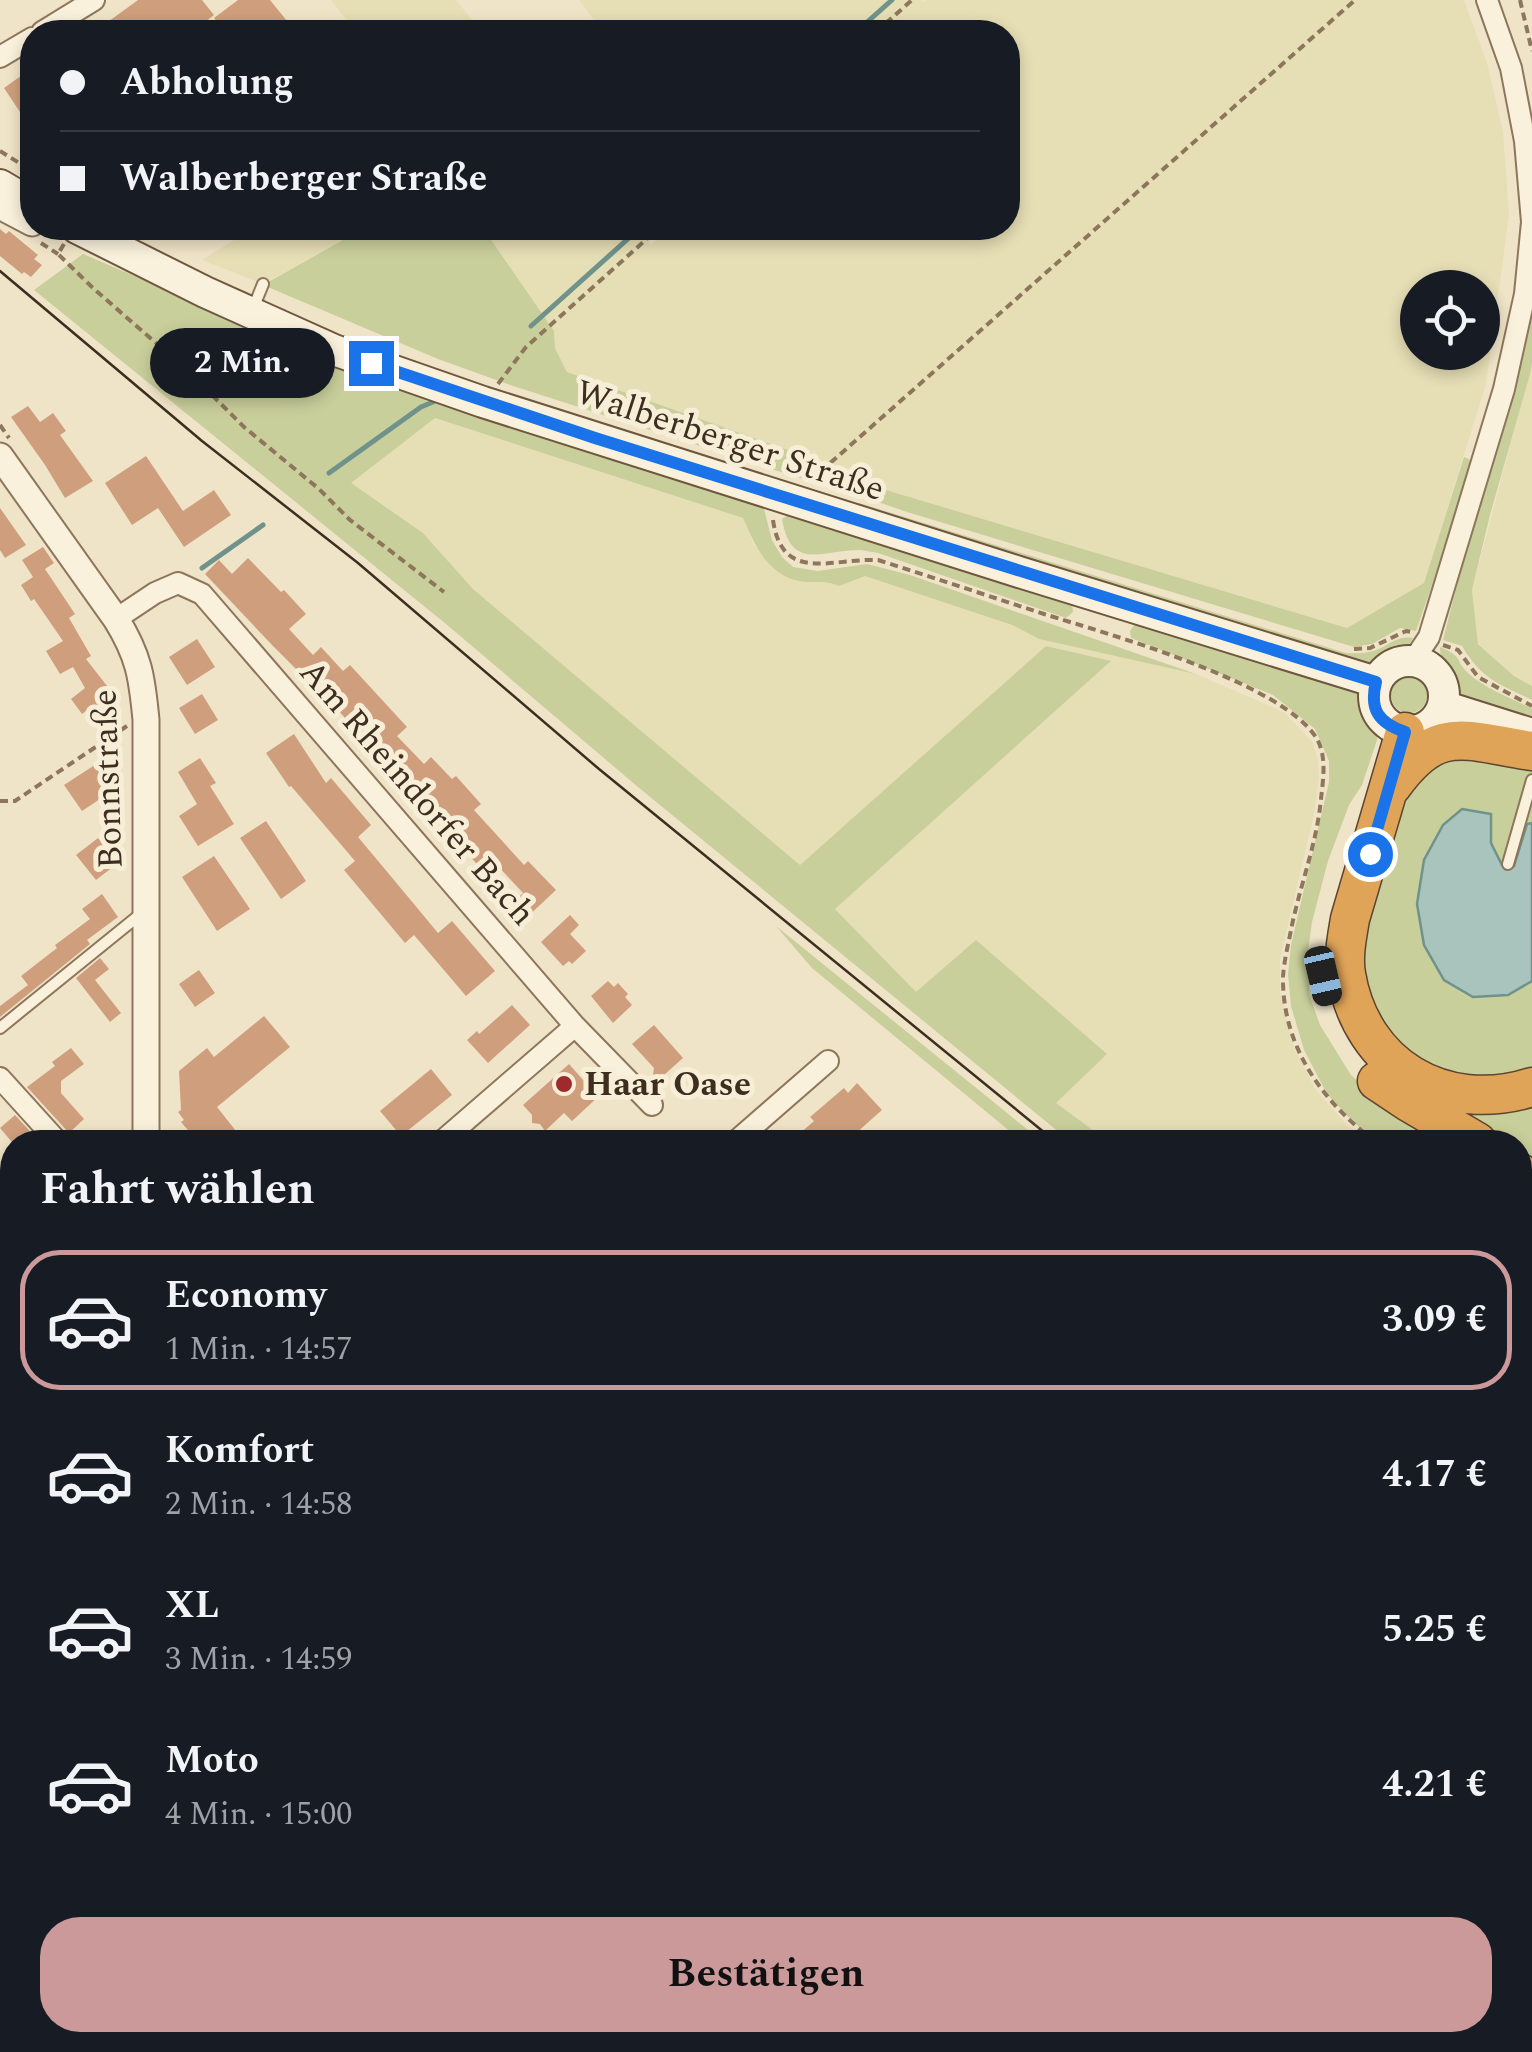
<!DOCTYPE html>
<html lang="de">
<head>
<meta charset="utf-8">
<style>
	:root { --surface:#171b24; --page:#20242c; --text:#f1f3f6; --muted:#9ea1a6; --line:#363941; --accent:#cc999b }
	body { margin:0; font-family:Spectral,serif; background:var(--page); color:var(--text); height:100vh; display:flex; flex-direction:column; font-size:38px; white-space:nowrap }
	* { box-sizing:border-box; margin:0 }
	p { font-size:32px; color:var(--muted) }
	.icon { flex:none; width:55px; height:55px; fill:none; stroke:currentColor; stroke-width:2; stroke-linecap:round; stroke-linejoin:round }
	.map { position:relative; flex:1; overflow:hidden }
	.drawer { position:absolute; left:0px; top:1130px; width:1532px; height:922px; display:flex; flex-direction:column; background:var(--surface); border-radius:40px 40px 0 0; box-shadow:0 5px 15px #0003 }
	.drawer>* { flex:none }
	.top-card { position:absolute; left:20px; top:20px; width:1000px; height:220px; border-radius:40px; box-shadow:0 5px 15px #0003; display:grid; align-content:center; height:220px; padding:0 40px; background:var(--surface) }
	.buttons { position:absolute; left:1400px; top:270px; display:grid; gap:20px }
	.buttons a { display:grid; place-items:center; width:100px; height:100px; border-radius:50%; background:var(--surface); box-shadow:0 5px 15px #0003; font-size:50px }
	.end { position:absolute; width:45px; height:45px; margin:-22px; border:12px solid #1a73e8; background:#fff; box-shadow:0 0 0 5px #fff }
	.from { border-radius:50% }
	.bubble { position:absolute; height:70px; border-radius:35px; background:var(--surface); box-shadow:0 5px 15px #0003; font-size:32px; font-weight:700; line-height:70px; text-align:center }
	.car { position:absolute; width:30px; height:60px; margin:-30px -15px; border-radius:12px; box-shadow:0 0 8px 2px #0007; background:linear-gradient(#222 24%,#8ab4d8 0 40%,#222 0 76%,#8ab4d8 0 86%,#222 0) }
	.top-card b { display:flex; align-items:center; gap:35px; height:95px; font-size:38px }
	.top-card b+b { border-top:2px solid var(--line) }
	.top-card i { width:25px; height:25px; background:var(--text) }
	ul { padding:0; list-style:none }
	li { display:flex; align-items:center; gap:30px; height:140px; margin:0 20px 15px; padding:0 20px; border:5px solid transparent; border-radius:40px }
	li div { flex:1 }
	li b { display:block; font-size:38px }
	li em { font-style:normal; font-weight:700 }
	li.current { border-color:var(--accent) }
	li>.icon { width:90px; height:90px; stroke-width:1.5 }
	h2 { padding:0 40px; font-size:45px; line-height:120px }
	.action { display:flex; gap:20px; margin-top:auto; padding:20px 40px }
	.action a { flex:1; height:115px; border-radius:40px; background:var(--accent); color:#111; font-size:40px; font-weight:700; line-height:115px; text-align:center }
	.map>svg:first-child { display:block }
	.farmland { fill:#e6deb5; fill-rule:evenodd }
	.green { fill:#c9cf9b }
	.water { fill:#a9c4bc; stroke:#6f938a; stroke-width:2.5 }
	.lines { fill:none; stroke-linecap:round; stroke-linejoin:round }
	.stream { stroke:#6f938a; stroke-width:5 }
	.building { fill:#cf9f7d }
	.service-casing { stroke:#8d765c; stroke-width:14 }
	.minor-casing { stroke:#8d765c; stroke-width:24 }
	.tertiary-casing { stroke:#8d765c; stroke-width:29 }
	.secondary-casing { stroke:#6f573f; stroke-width:34 }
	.motorway-casing { stroke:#5b4430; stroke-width:41 }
	.path { stroke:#8d765c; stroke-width:4; stroke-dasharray:8 5; stroke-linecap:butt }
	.service { stroke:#faf1dc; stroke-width:10 }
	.minor { stroke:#faf1dc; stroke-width:20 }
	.tertiary { stroke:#faf1dc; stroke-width:25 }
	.secondary { stroke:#faf1dc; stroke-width:30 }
	.motorway { stroke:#e0a458; stroke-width:38 }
	.tram { stroke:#3d2e20; stroke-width:2.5 }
	.route { stroke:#1a73e8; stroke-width:12 }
	.poi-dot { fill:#9e2a2b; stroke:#f7eed8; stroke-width:4 }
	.labels { text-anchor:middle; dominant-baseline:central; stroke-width:10; stroke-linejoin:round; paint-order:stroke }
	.street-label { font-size:35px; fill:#3d2e20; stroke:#f7eed8 }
	.poi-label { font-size:35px; font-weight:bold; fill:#3d2e20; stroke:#f7eed8; text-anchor:start }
</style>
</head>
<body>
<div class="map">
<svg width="1532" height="2052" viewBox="0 0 1532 2052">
	<rect width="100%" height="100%" fill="#f0e4c8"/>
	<path class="farmland" d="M331,0H456L482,32H356Z
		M579,0H921L923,2L926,0H1464L1487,63L1503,132L1509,215L1486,384L1424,583L1347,628L866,484L822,462L567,372L555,348L554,331L483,228H638L651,245L670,228H1008V32H603ZM1418,288H1482V352H1418Z
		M253,228H364L263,284L202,260Z
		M1532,363V686L1514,676L1478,643L1472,590Z
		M435,418L743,518L754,545L798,581H826L839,586L864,575L1012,625L1039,639L1196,674L1284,712L1313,743L1318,760L1319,778L1314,814L1280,959V992L1294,1048L1316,1090L1345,1123L1370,1142H1109L1055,1103L1107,1054L976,941L916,993L835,909L1110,662L1046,647L800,865L473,589L423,533L350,483Z
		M1532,2003V2052H1456L1467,2040H1520V2010Z
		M619,2040H972L981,2052H604Z"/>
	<path class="green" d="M364,228H483L554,331L555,348L567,372L822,462L806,480L510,385L438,359L263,285Z
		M83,254L346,366L748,497L764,509L772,540L782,557L793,567L818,571L867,564L910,575L1196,674L1039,639L1012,625L865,576L839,586C823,579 814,584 799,581C768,575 754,544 743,518L435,418L351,483L423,533L473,589L800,865L1046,646L1111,661L835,909L916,992L976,940L1107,1054L1056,1103L1109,1142H1071L638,787L446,624L34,290Z
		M1532,299V363L1530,374L1490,515L1472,590L1478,644L1514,676L1532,686V700C1498,683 1482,680 1462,646L1443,640L1474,518L1504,426Z
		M1464,457L1469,459L1473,468L1416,631L1400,628L1372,644L1354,647L907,512L817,481L831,466L866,484L1347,628L1424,583Z
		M859,503L1346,653C1358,654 1370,653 1381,648C1393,642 1398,636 1413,638C1404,657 1380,666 1359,661L1077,573L867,511L859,505Z
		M792,512L1072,603L1073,612L1066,618L878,553C872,552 867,551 861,550C824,549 791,573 782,519Z
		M1135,624L1353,691L1366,699L1377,722V740L1362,785L1349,805L1328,861L1312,922L1308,951L1309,994L1320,1025L1351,1075L1386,1108L1446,1142H1380L1353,1122L1327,1094L1304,1050L1291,1006L1288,974L1291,945L1329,782V761L1315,729L1273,695L1131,638L1130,631Z
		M1440,647C1464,657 1454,659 1468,673C1485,689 1512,698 1532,709V718L1461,695C1450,684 1440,662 1440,647Z
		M1391 695a18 18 0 1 1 36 0a18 18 0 1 1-36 0Z
		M1532,755V1072L1483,1080L1442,1072L1407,1051L1377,1020L1361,973V930L1403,794L1427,760Z
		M1385,759L1391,760L1337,926V968L1346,1007L1372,1050L1399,1076L1442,1097L1483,1105L1532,1096V1171L1520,1161V1142H1494L1393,1084L1368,1060L1350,1037L1337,1001L1330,964L1337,909Z
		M776,926L1043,1142H1023L812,968Z
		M1520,1193L1532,1206V1325H1520Z
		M1532,1351V1467L1520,1509V1355Z
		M12,1353V1533L7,1542L0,1536V1355Z
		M1532,1759V2003L1520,2010V1787Z
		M1379,2040H1467L1456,2052H1372Z"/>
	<path class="water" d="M1462,809L1491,814V843L1502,865L1514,866L1527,824L1532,823V981L1508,995L1473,997L1444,980L1424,945L1417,904L1424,860L1443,825Z"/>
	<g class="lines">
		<path class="stream" d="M856,32L892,0
			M531,326L640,228
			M329,473L421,407L433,402
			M202,568L263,525
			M1520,1908L1532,1880
			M1520,1989L1532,1982
			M1246,2052L1254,2040"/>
	</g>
	<path class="building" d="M138,0H202L214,15L192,32H94Z
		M238,0H270L296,32H275L265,20L250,32H225L214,18Z
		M32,68V130L4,88Z
		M0,229L6,234L9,231L38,255L34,259L42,265L31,277L24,272L22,274L0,256Z
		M28,406L40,422L53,413L66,431L60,435L93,481L65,498L45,465L11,417Z
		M146,456L183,511L214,490L231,515L184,547L158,508L132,525L105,483Z
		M0,508L26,545L5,558L0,550Z
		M43,547L54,563L45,569L75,614L69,618L91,656L86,659L111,691L103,698L114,712L97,725L86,711L82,714L71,699L85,688L73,667L60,674L46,651L63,641L34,599L31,601L21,585L33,577L22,560Z
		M248,558L281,592L284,590L306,614L289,629L313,655L321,647L343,671L350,665L407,727L397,736L424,764L431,757L452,779L456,776L481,804L474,810L524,865L528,861L556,890L524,920L510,905L523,893L494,862L484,872L309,678L307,680L272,645L205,574L219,560L232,574Z
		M197,639L215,667L187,685L169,657Z
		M202,694L218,720L195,734L179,708Z
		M294,734L326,783L331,778L371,825L358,837L389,874L438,933L452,921L495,971L466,996L414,935L405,943L344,870L355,861L291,786L289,787L266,753Z
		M200,758L216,783L210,786L234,824L198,846L179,816L197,804L178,772Z
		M101,761L118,787L82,811L64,785Z
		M266,821L306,881L281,899L240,838Z
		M98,838L118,863L96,880L76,855Z
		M214,856L250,909L217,931L182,877Z
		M102,894L118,917L87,940L90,944L0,1017V1006L28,985L21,976L57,948L55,945L90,919L82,909Z
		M570,915L579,925L570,934L586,951L572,964L569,961L563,966L541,942Z
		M100,958L109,969L95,980L121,1013L110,1022L76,978Z
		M199,970L215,993L195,1007L179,984Z
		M608,981L614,987L618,983L628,994L625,997L632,1005L613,1023L591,996Z
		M512,1005L530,1025L488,1063L467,1040L477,1031L479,1034Z
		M264,1016L290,1047L217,1107L236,1131L222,1142H198L181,1122L184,1120L178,1112L181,1110L179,1071L207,1048L214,1057Z
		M654,1025L683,1058L664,1075H653L654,1068L632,1044Z
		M71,1048L84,1064L61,1081V1093L84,1119L69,1133L27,1087L55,1066L52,1062Z
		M569,1064L598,1097L572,1121L564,1113L545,1131L540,1124L532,1123V1115L523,1105Z
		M431,1069L452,1095L401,1136L380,1111Z
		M857,1083L882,1110L846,1142H790L814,1121L810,1117L844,1088L848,1093Z
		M15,1115L40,1142H12L0,1128Z"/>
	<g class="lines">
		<defs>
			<path id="service" d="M252,311L263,284
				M1508,864L1532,780
				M0,1028L142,913"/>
			<path id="minor" d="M42,32L94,0
				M0,57L32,38
				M116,619L155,593L178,583L202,594L575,1026L652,1105
				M1413,661L1429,637L1504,389L1525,294L1532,222L1525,141L1511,68L1487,0
				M0,1078L58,1142
				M441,1142L575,1026
				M735,1142L828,1061
				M0,1296L12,1294
				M1520,1340L1532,1336
				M0,1567L12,1545
				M0,1646L12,1660"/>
			<path id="tertiary" d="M0,206L32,223
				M0,456L116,619C139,656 142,677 146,720V1142
				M311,2040L319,2052"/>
			<path id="secondary" d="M0,185L32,204
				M77,228L205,292L334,350L483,402L1019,572L1376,682
				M1374 696a35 35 0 1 1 70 0a35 35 0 1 1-70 0Z
				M1443,706L1532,734"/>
			<path id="motorway" d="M1405,732L1350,919C1347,937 1343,956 1346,974C1361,1066 1444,1115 1532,1087
				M1392,786C1438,722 1464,741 1532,751
				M1377,1081L1407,1101L1477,1142
				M1520,1173L1532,1187
				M1520,1627L1532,1589
				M1520,1714L1532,1681
				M1316,2052L1324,2040
				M1351,2052L1358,2040"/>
		</defs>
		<use href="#service" class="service-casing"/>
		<use href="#minor" class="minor-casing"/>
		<use href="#tertiary" class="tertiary-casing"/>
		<use href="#secondary" class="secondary-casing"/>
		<use href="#motorway" class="motorway-casing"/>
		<path class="path" d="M1520,0L1532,51
			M876,32L912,0
			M0,151L32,171
			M41,243L58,254
			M64,244L58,254L94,289L187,370L244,427L319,489L350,520L444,592
			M498,384L526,347L659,228
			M0,425L9,438
			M811,480L1355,0
			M773,520C782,584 832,558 878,560C934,578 989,596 1044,614C1108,634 1284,683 1317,739C1327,757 1323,780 1321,799C1317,842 1301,883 1292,925C1289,941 1284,960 1283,977C1282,1046 1323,1103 1376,1142
			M1443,645L1458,650L1478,677L1532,706
			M1354,649L1370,648L1406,631L1411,632
			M0,801H15L127,726
			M863,1142L865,1141
			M1520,1295L1528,1319
			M1520,1552L1532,1561
			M1520,1935L1532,1912
			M1520,2008L1532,2022
			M980,2040L989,2052
			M1037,2048L1043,2052
			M32,2052L39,2047
			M468,2052L483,2040
			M1207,2052L1215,2040"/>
		<use href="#service" class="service"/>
		<use href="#minor" class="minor"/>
		<use href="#tertiary" class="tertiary"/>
		<use href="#secondary" class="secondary"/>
		<use href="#motorway" class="motorway"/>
		<path class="tram" d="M0,271L202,441L358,563L599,769L1056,1142
			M1520,1522L1532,1532"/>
	</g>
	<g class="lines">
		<path class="route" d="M371,363L595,438L1376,682C1369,710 1379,723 1405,732L1370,854"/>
	</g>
	<circle class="poi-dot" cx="564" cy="1084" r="10"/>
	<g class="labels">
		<g class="street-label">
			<text transform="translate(730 441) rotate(18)">Walberberger Straße</text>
			<text transform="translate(108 779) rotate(-92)">Bonnstraße</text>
			<text transform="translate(417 793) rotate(49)">Am Rheindorfer Bach</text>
		</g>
		<g class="poi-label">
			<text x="584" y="1084">Haar Oase</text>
		</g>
	</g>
</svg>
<div class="buttons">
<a><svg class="icon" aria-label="locate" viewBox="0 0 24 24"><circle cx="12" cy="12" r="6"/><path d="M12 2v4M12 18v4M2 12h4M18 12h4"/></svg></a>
</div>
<i class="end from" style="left:1370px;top:854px"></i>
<i class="end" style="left:371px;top:363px"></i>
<div class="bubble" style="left:150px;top:328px;width:185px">2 Min.</div>
<i class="car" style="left:1323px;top:976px;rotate:167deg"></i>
<div class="top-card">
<b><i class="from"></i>Abholung</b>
<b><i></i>Walberberger Straße</b>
</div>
<section class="drawer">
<h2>Fahrt wählen</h2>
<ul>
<li class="current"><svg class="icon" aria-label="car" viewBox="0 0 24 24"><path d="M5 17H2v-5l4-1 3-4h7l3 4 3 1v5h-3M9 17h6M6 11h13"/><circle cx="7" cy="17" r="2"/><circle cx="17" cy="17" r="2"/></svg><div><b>Economy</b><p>1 Min. · 14:57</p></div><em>3.09 €</em></li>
<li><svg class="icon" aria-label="car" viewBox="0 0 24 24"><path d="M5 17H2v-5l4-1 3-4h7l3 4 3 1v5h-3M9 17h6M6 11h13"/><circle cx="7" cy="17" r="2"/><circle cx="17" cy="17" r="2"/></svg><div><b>Komfort</b><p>2 Min. · 14:58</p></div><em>4.17 €</em></li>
<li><svg class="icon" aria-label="car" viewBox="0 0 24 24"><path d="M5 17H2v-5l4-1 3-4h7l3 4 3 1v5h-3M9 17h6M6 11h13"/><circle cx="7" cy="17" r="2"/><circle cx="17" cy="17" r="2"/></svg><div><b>XL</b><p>3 Min. · 14:59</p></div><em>5.25 €</em></li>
<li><svg class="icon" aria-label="car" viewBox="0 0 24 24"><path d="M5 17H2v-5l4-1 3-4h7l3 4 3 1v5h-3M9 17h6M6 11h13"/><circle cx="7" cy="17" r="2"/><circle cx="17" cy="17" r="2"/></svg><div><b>Moto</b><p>4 Min. · 15:00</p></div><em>4.21 €</em></li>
</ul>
<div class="action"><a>Bestätigen</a></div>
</section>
</div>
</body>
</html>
